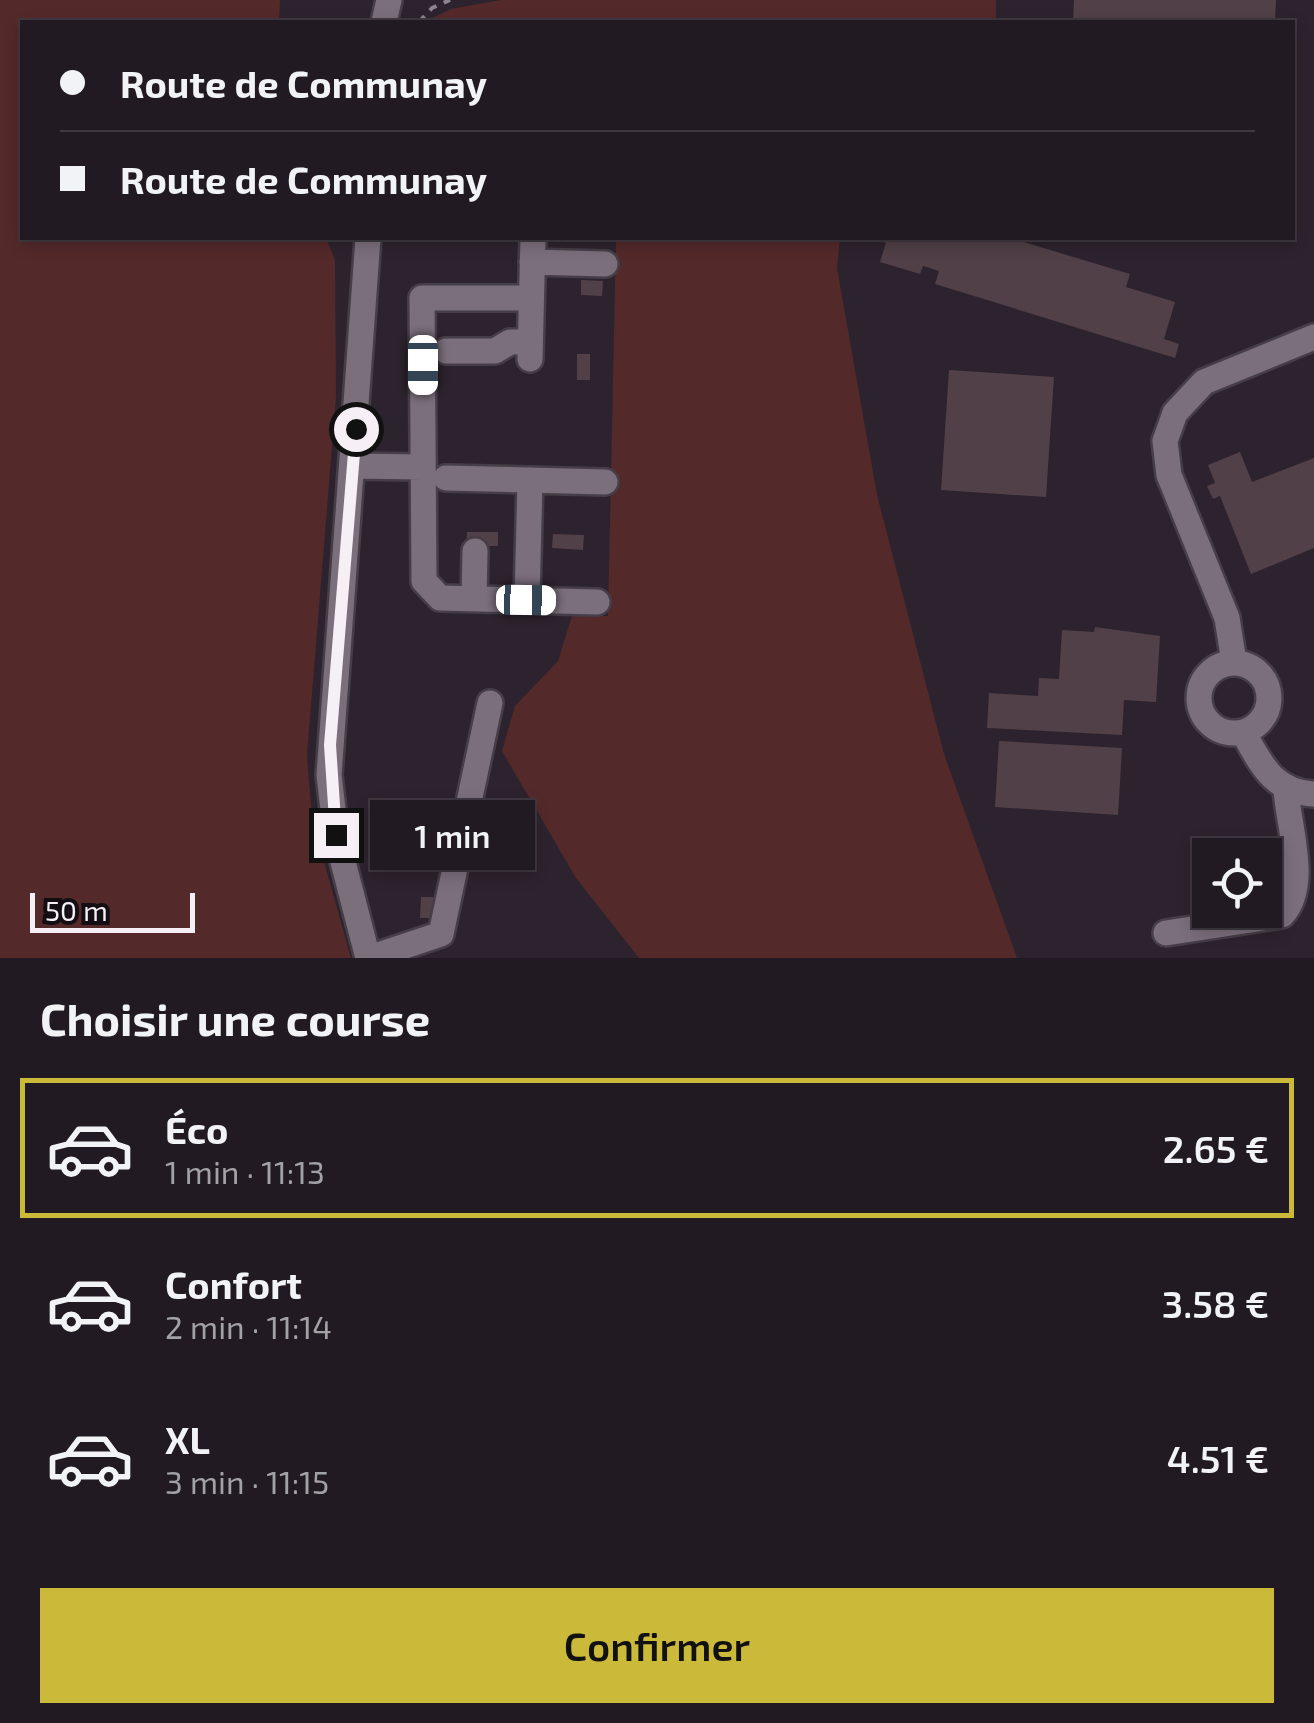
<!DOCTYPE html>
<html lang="fr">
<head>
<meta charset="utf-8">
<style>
	:root { --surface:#221a22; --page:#2a232a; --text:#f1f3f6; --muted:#a2a1a5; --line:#3f3840; --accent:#cbb939 }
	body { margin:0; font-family:"Exo 2",sans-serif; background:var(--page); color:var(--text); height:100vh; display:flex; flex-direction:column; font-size:38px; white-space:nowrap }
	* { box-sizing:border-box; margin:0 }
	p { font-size:32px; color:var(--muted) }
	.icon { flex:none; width:55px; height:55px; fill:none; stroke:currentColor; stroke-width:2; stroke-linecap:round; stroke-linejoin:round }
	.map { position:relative; height:958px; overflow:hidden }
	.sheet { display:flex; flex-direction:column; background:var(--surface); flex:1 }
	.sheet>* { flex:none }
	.hud { position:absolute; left:20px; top:20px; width:1275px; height:220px; border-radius:0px; box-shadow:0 5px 15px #0003,0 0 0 2px var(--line); display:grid; align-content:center; height:220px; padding:0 40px; background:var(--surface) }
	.fabs { position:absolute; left:1192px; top:838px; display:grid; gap:20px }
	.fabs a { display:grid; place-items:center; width:90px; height:90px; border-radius:0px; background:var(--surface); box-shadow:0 5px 15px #0003,0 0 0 2px var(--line); font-size:50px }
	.scale { position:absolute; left:30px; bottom:25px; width:165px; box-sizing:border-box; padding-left:10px; border:5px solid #f6eff6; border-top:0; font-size:28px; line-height:35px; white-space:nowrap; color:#f6eff6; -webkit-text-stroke:8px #130e13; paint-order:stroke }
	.end { position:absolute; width:45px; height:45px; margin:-22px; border:12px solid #f6eff6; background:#111; box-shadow:0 0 0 5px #111 }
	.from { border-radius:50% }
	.bubble { position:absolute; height:70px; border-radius:0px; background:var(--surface); box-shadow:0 5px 15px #0003,0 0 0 2px var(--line); font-size:32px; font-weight:600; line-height:70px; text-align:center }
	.car { position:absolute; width:30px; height:60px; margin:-30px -15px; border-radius:12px; box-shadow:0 0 8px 2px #0007; background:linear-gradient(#fff 24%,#345 0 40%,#fff 0 76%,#345 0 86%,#fff 0) }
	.hud b { display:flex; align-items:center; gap:35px; height:95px; font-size:38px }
	.hud b+b { border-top:2px solid var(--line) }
	.hud i { width:25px; height:25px; background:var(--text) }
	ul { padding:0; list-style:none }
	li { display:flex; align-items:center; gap:30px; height:140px; margin:0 20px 15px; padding:0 20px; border:5px solid transparent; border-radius:0px }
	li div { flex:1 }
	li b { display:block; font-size:38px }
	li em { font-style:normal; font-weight:600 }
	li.current { border-color:var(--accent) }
	li>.icon { width:90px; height:90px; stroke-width:1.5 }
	h2 { padding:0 40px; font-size:45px; line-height:120px }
	.cta { display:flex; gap:20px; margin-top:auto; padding:20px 40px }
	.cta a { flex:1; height:115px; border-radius:0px; background:var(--accent); color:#111; font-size:40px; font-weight:600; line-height:115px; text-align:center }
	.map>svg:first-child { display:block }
	.green { fill:#54292a }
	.building { fill:#514047 }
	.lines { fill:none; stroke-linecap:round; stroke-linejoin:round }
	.minor-casing { stroke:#463e47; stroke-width:30 }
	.path { stroke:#8d848d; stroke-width:4; stroke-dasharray:8 8; stroke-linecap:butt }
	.minor { stroke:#7b6f7c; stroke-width:25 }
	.route { stroke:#f6eff6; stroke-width:12 }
</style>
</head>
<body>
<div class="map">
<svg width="1314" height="958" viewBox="0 0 1314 958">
	<rect width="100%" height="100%" fill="#2d232e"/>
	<path class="green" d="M0,0H280L279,22H22V238H326L335,260L336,397L307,755L312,819L351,958H0Z
		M501,0H996V22H424L451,9Z
		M616,238H840L837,268L877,495L944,754L1017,958H639L576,878L502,751L515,706L558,661L572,616H608Z"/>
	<path class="building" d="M1074,0H1276L1275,22H1073Z
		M869,238H1010L1130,274L1126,287L1175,302L1164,339L1179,344L1175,358L935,284L939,271L923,266L920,274L880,262L886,243Z
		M581,280L603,281L602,296L581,295Z
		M577,354H590V380H577Z
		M949,370L1054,377L1046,497L941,490Z
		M1240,452L1252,482L1314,458V548L1251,574L1220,496L1213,499L1207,486L1215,483L1208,465Z
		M467,532H498V546H466Z
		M553,534L584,535L583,550L552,548Z
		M1095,627L1160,636L1156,702L1124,700L1122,735L987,728L989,693L1038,696L1039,678L1059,679L1062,630L1094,632Z
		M999,741L1122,748L1118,815L995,807Z
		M421,897H433V918H420Z"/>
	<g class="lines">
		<defs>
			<path id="minor" d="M384,22L389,0
				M368,238L329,775L336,835L368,958
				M532,262L605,264
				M531,298H422L424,581L440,598L597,602
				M446,351H495L510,342H530
				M530,359L533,238
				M353,466L423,467
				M446,478L605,482
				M474,599L475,551
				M527,600L530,480
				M1234,662L1227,618L1169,475L1165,441L1175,413L1204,382L1314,337
				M1199 698a35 35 0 1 1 70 0a35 35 0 1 1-70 0Z
				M1243,732C1261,764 1273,792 1314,794
				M1166,933L1282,915C1310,886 1288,826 1286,789
				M369,958L441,934L490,703"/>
		</defs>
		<use href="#minor" class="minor-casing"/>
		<path class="path" d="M419,22L432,8L450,0"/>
		<use href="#minor" class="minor"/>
	</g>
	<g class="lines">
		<path class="route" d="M336,835L330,745L356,429"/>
	</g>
</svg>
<div class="fabs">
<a><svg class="icon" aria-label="locate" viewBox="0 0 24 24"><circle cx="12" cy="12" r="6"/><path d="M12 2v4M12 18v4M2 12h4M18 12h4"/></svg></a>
</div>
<div class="scale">50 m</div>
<i class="end from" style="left:356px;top:429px"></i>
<i class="end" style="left:336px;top:835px"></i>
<div class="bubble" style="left:370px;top:800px;width:165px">1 min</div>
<i class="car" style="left:423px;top:365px;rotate:180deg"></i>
<i class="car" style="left:526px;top:600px;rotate:91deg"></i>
<div class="hud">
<b><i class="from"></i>Route de Communay</b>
<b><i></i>Route de Communay</b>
</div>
</div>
<section class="sheet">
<h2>Choisir une course</h2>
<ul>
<li class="current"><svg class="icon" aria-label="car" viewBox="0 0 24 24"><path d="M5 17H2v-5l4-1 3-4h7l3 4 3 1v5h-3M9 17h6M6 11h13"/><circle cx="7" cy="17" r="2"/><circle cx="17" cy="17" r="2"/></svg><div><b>Éco</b><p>1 min · 11:13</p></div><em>2.65 €</em></li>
<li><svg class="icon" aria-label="car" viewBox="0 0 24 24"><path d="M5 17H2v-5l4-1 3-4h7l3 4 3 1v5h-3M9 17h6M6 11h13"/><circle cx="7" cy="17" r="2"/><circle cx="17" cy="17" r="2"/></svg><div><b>Confort</b><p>2 min · 11:14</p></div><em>3.58 €</em></li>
<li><svg class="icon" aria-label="car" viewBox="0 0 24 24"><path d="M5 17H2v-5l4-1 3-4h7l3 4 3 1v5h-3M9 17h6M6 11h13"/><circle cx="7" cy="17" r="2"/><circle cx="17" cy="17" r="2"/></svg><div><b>XL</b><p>3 min · 11:15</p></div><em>4.51 €</em></li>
</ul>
<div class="cta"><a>Confirmer</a></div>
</section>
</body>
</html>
